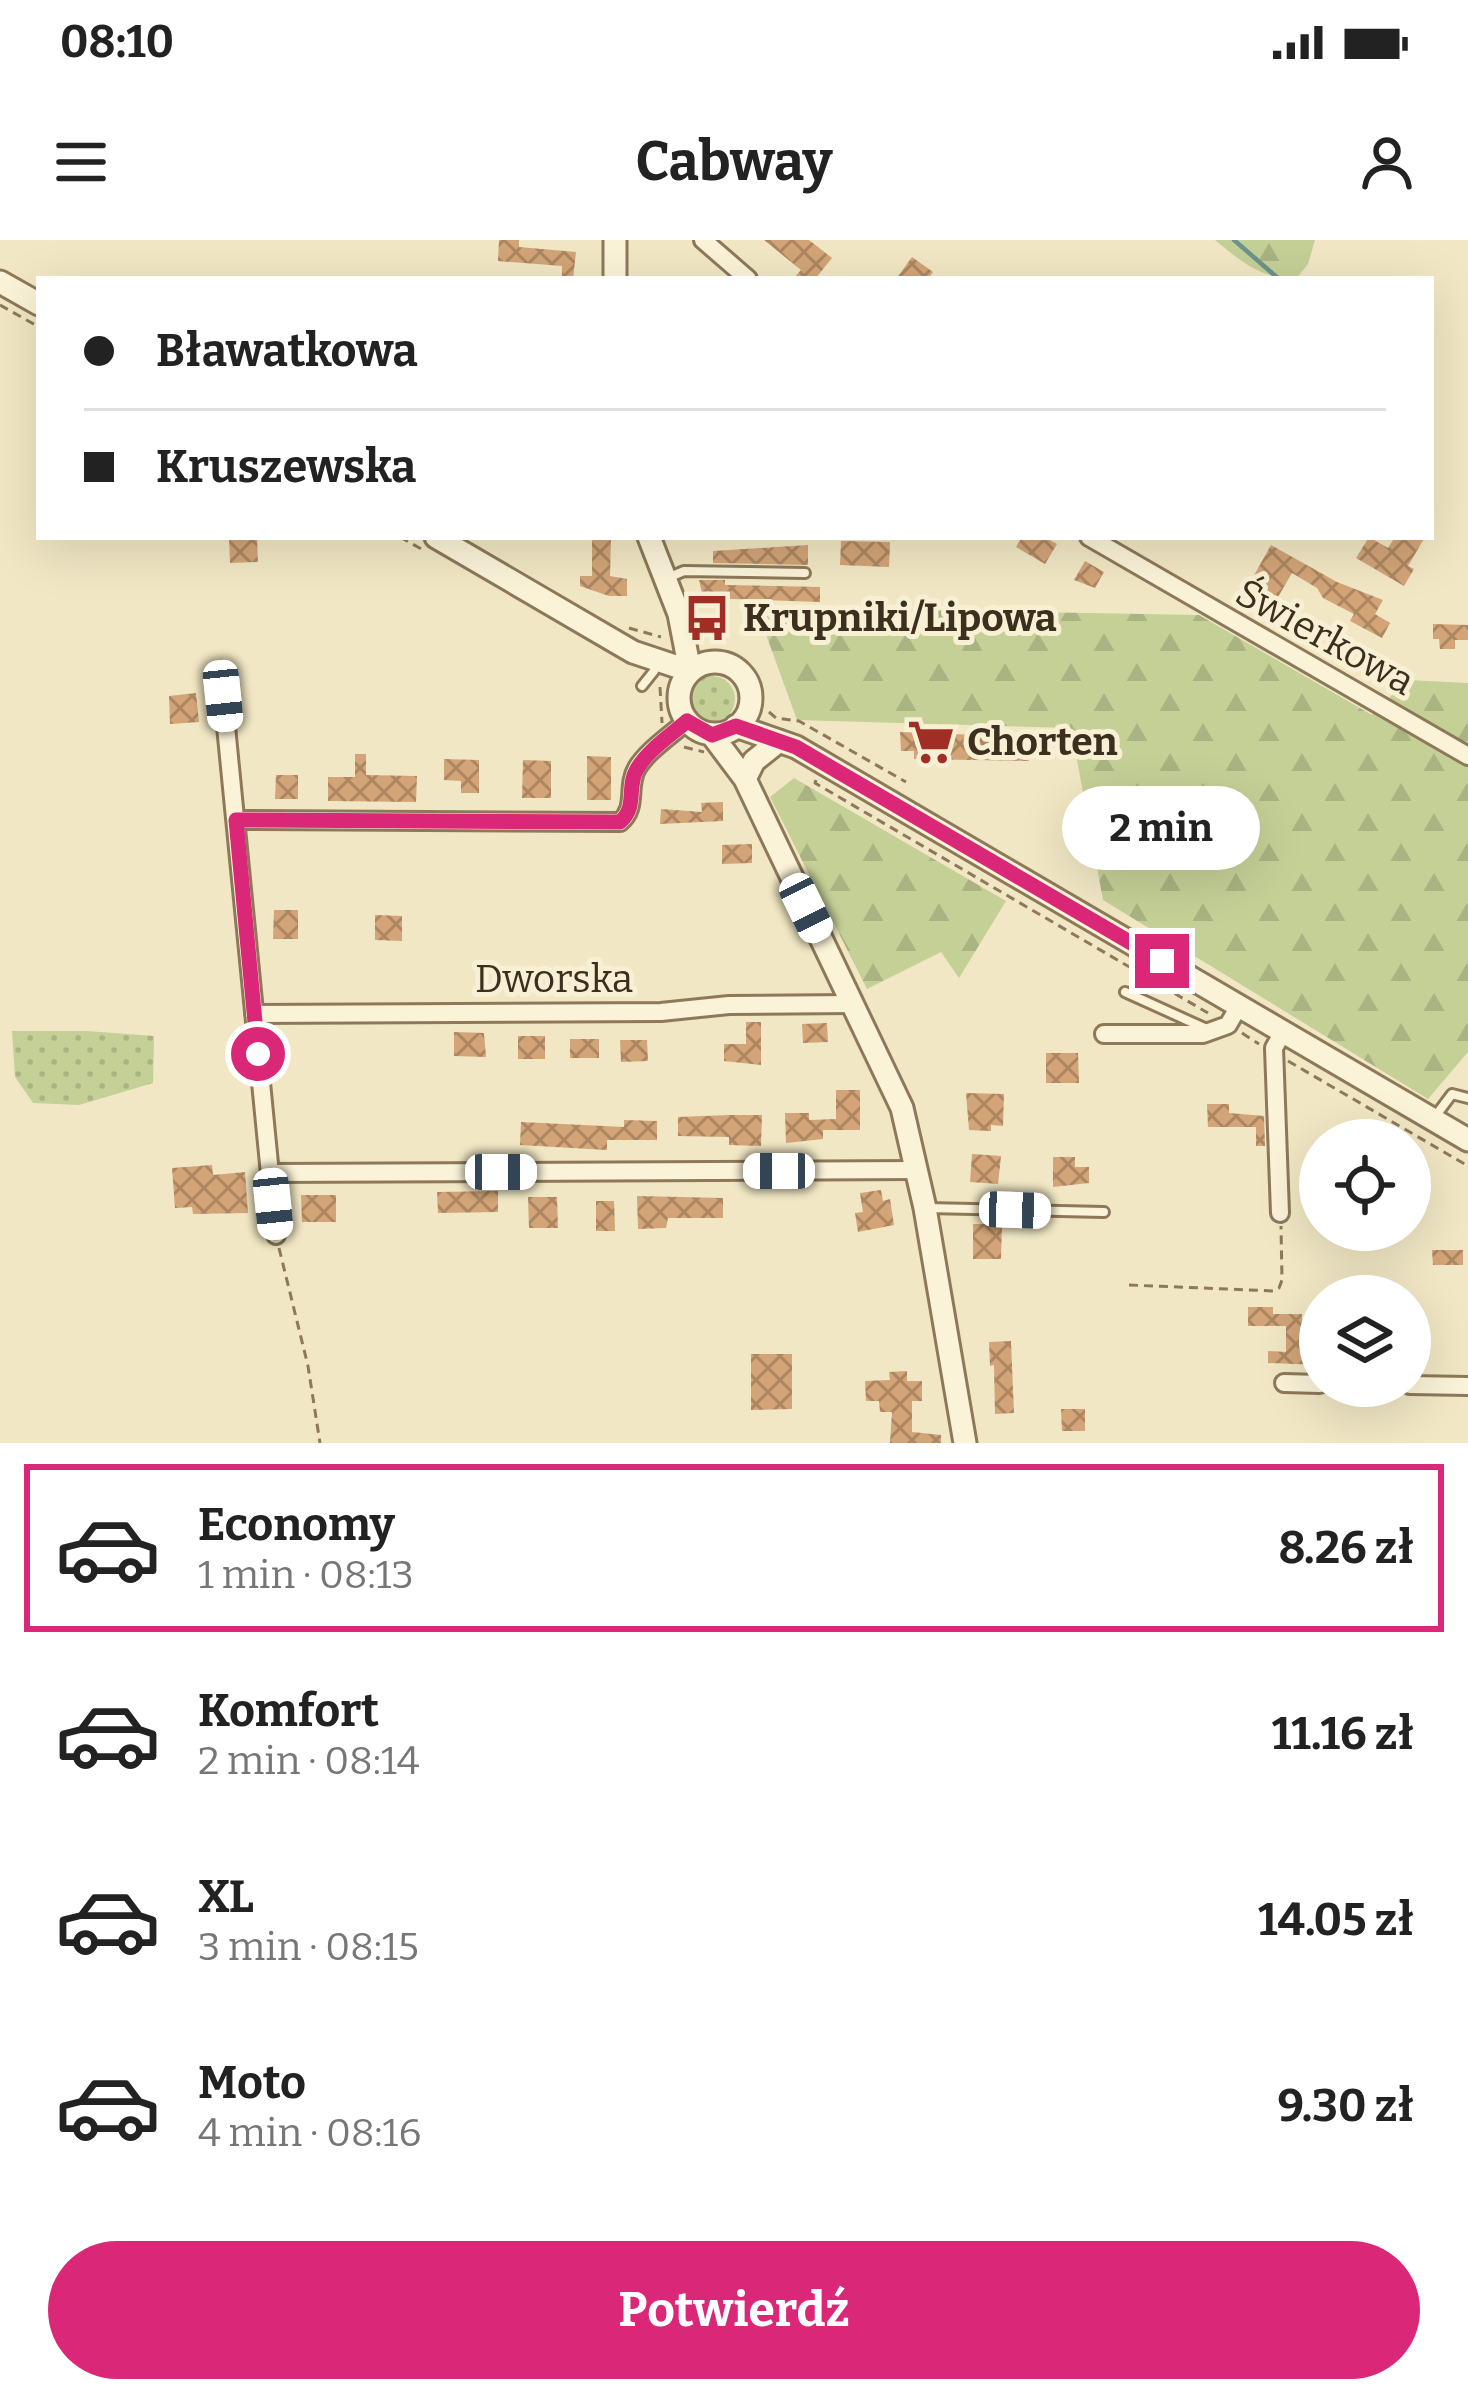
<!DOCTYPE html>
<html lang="pl">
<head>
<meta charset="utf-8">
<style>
	:root { --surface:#fff; --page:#f2f2f2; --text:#222; --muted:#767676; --line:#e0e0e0; --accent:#db2777 }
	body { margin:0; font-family:Bitter,serif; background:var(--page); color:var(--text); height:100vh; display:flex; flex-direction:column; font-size:45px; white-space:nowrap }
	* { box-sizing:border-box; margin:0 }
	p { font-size:39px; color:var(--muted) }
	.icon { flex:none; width:66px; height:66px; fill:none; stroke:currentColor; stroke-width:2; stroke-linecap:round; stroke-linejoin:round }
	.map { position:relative; height:1203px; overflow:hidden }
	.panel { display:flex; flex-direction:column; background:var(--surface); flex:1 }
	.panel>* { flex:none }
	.banner { position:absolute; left:36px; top:36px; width:1398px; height:264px; border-radius:0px; box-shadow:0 12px 48px #0002; display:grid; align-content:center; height:264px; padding:0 48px; background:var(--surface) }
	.controls { position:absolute; left:1299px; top:879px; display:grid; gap:24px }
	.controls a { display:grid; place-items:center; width:132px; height:132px; border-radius:50%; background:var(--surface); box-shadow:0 12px 48px #0002; font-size:60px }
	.end { position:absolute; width:54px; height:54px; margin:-27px; border:15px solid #db2777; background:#fff; box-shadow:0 0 0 6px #fff }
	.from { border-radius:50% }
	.bubble { position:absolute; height:84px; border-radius:42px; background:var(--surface); box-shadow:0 12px 48px #0002; font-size:39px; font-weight:700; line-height:84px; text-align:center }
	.car { position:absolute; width:36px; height:72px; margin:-36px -18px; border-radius:15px; box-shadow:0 0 9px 3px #0007; background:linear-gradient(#fff 24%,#345 0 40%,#fff 0 76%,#345 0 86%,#fff 0) }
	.banner b { display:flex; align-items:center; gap:42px; height:114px; font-size:45px }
	.banner b+b { border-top:3px solid var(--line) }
	.banner i { width:30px; height:30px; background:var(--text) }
	ul { padding:21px 0 0; list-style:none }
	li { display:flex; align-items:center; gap:36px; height:168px; margin:0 24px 18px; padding:0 24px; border:6px solid transparent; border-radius:0px }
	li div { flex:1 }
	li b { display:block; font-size:45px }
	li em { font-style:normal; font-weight:700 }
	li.active { border-color:var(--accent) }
	li>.icon { width:108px; height:108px; stroke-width:1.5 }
	.cta { display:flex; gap:24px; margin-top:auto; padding:24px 48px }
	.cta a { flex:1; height:138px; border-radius:72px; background:var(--accent); color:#fff; font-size:48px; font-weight:700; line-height:138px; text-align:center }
	.status { display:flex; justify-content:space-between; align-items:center; height:84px; padding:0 60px; background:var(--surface); direction:ltr }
	.status svg { height:33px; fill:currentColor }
	header { display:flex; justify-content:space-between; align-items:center; height:156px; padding:0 48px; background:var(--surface); font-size:54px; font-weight:700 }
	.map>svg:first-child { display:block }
	.grass { fill:url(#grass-dots) }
	.forest { fill:url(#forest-firs) }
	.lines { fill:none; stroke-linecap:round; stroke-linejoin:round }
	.stream { stroke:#6c938d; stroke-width:4.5 }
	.building { fill:url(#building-cross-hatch) }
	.service-casing { stroke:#8d7959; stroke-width:14 }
	.minor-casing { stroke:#8d7959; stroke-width:22 }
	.tertiary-casing { stroke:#8d7959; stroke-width:27 }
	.path { stroke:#8d7959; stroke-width:3; stroke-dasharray:9 6; stroke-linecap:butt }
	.service { stroke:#fbf3d8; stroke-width:8 }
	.minor { stroke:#fbf3d8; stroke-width:16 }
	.tertiary { stroke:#fbf3d8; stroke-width:21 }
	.route { stroke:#db2777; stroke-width:15 }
	.labels { text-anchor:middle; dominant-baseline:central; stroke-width:10; stroke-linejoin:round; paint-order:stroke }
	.poi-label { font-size:39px; font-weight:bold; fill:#3c2f1e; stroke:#f8f0d4; text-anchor:start }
	.street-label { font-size:39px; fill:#3c2f1e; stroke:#f8f0d4 }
</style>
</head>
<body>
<div class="status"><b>08:10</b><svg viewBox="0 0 49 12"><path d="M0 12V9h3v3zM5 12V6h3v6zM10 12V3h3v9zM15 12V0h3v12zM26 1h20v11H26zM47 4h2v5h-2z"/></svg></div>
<header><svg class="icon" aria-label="menu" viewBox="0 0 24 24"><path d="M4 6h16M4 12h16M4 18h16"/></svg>Cabway<svg class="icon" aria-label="person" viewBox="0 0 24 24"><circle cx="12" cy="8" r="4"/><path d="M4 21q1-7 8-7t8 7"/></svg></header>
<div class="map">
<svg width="1468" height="1203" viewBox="0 0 1468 1203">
	<defs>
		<pattern id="grass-dots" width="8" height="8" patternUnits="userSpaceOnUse" patternTransform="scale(3)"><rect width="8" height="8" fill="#c5d097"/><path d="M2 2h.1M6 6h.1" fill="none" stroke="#aab382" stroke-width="1.8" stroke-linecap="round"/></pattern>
		<pattern id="forest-firs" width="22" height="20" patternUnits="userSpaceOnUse" patternTransform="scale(3)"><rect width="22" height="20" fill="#c5d097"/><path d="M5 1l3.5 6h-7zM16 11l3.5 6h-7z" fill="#aab382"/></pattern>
		<pattern id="building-cross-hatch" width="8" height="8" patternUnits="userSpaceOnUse" patternTransform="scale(3)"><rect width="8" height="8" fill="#d2a477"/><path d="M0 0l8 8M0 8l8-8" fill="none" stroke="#ac8661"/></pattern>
	</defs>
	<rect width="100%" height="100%" fill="#f1e7c4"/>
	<path class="grass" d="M689 459a23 23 0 1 1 46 0a23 23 0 1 1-46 0Z
		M12,791H87L154,796L153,843L79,865L33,863L15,837Z"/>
	<path class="forest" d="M1215,0H1315L1308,24L1296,39C1262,39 1240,21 1215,0Z
		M756,367L1199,375L1372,475L1407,440L1468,443V812L1428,859L1103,660L1071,488L797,480Z
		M794,538L1006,661L959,738L941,712L867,749L770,557Z"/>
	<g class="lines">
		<path class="stream" d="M1234,0L1279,39"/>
	</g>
	<path class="building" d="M499,0H519V7L576,12L573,39H562V26L498,21Z
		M764,0H809L832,18L815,39H793L801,30Z
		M912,17L933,32L928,39H896Z
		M229,297H257L258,322L230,323Z
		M592,297H611L610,336L627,339V356H609L580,346V336H592Z
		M1022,297L1046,298L1057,304L1045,324L1016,307Z
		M1369,297L1388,308L1395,297H1425L1408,326L1414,329L1404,346L1356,318Z
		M841,301L890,302L889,327L840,325Z
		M808,305V325L713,323V311Z
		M1271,305L1337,342L1383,360L1375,374L1390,383L1382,398L1350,381L1354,374L1323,358L1317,348L1292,333L1271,369L1243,355Z
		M1085,321L1104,332L1095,348L1074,340Z
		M699,340H725V345L820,347V362L703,358Z
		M1433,384L1468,385V400H1455V409H1440L1439,399H1433Z
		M196,453L199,482L170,484L169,456Z
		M900,492L1030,497L1029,521L914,519V511H901Z
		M355,514H366V535L417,536L416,562L328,561V537H355Z
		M587,516L611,517V560H587Z
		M444,519L479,520V553H461V541L444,540Z
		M523,520L551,521V558H522Z
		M276,535H298V559H275Z
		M723,562V581L660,584L661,569L702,572L701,563Z
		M752,604V623L722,624V605Z
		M274,670H298V699H273Z
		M375,675L402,676V701L375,700Z
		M746,782H761V825L724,821V804H746Z
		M827,783L828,802L803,803L802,784Z
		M454,792L484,793L486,817L454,816Z
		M518,796H545V819H518Z
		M570,799H599V818H570Z
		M620,800H647L648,821L621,822Z
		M1046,813H1078L1079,843H1046Z
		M836,850H860V890H823V899L786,903L785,873H809V880L836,879Z
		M966,853L1004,854L1003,886L991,885V891L969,890Z
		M1207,864H1229V873L1264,876L1265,906H1256V887H1208Z
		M730,875H762L761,906L729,905V897L678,896V877Z
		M624,880L657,881V900H607V910L520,905L521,882L624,887Z
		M972,914L1001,916L998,944L970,942Z
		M1053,917H1075V927H1089V943L1053,947Z
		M212,925L213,935L245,932L248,973L193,974L192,967L175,968L172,928Z
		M881,950L883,961L890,959L894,985L858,992L855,973L863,972L860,953Z
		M498,951V972L438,973L437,952Z
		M301,955H336V982H302Z
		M637,956L723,958V978H668L666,988L638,989Z
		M528,957H557L558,988H529Z
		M596,961H614L615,991H596Z
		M973,984H1002L1001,1019H973Z
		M1432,1010H1463V1025H1433Z
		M1248,1067H1273V1074H1302V1108H1320V1125L1268,1123V1111L1286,1112V1086H1248Z
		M1011,1101L1014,1173L995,1174L994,1125L990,1126L989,1102Z
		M751,1114H792V1169L751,1170Z
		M907,1131V1141H922V1161H912V1192L941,1195V1203H890L892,1172H880L879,1161H866L865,1141L890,1140L889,1132Z
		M1061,1169H1085V1191H1062Z"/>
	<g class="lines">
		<defs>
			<path id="service" d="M670,337L684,331L805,333
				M642,446L654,431
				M1125,752L1211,791
				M1434,878L1452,854L1468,858
				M927,968L1104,972"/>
			<path id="minor" d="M703,0L748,39
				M1089,297L1468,516
				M223,456L276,995
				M236,580L620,582C638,567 626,547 637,528C647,511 671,495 687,481
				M254,774L661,772L729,765L853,764
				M1104,794H1203L1228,785L1239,766
				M270,933L918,930
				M1280,973L1274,808L1283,792
				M1284,1143L1320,1144
				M1410,1145L1468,1146"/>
			<path id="tertiary" d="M615,0V39
				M0,42L39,64
				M436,297L633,412L690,431
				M649,297L679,374L690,431
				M679 458a36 36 0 1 1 72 0a36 36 0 1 1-72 0Z
				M736,486L796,507L1468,900
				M712,495L745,539L902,868L925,968L965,1203
				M745,539L754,521L779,501"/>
		</defs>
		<use href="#service" class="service-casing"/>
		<use href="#minor" class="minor-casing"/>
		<use href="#tertiary" class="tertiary-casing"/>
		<path class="path" d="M0,65L39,87
			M400,297L425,311
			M629,388L661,397
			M660,447L662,483
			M769,472L776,478L799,481L906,542
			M684,507L704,512
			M816,540L815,543L1208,773
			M1242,793L1259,804
			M1288,821L1468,926
			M279,1008L308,1126L320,1203
			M1129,1045L1273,1051L1279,1048L1282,1040L1281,986"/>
		<use href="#service" class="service"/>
		<use href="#minor" class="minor"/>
		<use href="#tertiary" class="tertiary"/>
	</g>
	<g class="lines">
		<path class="route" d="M258,814L236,580L620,582C638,567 626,547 637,529C647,511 671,495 687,481L712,495L736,486L796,507L1162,721"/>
	</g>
	<defs>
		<symbol id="bus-bare" viewBox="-9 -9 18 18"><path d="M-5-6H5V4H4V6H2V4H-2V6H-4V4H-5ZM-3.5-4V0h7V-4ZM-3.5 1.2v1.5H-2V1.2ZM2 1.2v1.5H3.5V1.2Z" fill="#a02e24" stroke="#f8f0d4" stroke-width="2.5" paint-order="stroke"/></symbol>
		<symbol id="supermarket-bare" viewBox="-9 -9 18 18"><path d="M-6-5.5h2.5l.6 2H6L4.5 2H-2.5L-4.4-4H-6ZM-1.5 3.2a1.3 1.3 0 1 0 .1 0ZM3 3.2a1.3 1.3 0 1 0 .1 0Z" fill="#a02e24" stroke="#f8f0d4" stroke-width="2.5" paint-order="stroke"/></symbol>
	</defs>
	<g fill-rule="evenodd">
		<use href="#bus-bare" x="674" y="345" width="66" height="66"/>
		<use href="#supermarket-bare" x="898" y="469" width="66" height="66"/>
	</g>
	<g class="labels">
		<g class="poi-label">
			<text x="743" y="378">Krupniki/Lipowa</text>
			<text x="967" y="502">Chorten</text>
		</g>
		<g class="street-label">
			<text transform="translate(1325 397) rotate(29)">Świerkowa</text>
			<text x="554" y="739">Dworska</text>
		</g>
	</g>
</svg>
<div class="controls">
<a><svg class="icon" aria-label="locate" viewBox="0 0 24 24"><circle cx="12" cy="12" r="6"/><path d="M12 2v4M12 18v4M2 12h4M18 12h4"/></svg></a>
<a><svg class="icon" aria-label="layers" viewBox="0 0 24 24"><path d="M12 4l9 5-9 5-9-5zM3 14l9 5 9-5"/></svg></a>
</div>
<i class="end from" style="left:258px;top:814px"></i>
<i class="end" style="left:1162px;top:721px"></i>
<div class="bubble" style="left:1062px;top:546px;width:198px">2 min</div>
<i class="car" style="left:223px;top:456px;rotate:174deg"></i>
<i class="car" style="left:806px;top:668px;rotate:154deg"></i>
<i class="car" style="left:779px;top:931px;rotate:270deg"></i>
<i class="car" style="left:501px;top:932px;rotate:90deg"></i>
<i class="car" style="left:273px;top:964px;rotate:174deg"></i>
<i class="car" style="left:1015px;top:970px;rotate:92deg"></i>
<div class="banner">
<b><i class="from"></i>Bławatkowa</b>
<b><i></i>Kruszewska</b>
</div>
</div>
<section class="panel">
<ul>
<li class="active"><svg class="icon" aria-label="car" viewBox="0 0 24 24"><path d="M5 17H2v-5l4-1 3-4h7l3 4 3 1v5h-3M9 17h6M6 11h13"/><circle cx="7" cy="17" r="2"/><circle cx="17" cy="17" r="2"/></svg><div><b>Economy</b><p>1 min · 08:13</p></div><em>8.26 zł</em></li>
<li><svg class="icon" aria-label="car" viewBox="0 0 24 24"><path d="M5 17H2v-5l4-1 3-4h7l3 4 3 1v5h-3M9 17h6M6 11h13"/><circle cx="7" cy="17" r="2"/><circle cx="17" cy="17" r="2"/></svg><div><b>Komfort</b><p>2 min · 08:14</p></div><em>11.16 zł</em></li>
<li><svg class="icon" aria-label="car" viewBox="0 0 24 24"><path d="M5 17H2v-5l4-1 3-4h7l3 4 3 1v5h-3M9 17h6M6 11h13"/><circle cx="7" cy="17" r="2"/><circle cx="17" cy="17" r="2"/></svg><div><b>XL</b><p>3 min · 08:15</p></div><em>14.05 zł</em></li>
<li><svg class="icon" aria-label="car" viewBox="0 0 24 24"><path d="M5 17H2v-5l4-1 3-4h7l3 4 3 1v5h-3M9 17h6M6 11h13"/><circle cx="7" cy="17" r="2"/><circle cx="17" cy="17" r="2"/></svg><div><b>Moto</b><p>4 min · 08:16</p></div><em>9.30 zł</em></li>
</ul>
<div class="cta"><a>Potwierdź</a></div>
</section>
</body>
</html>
